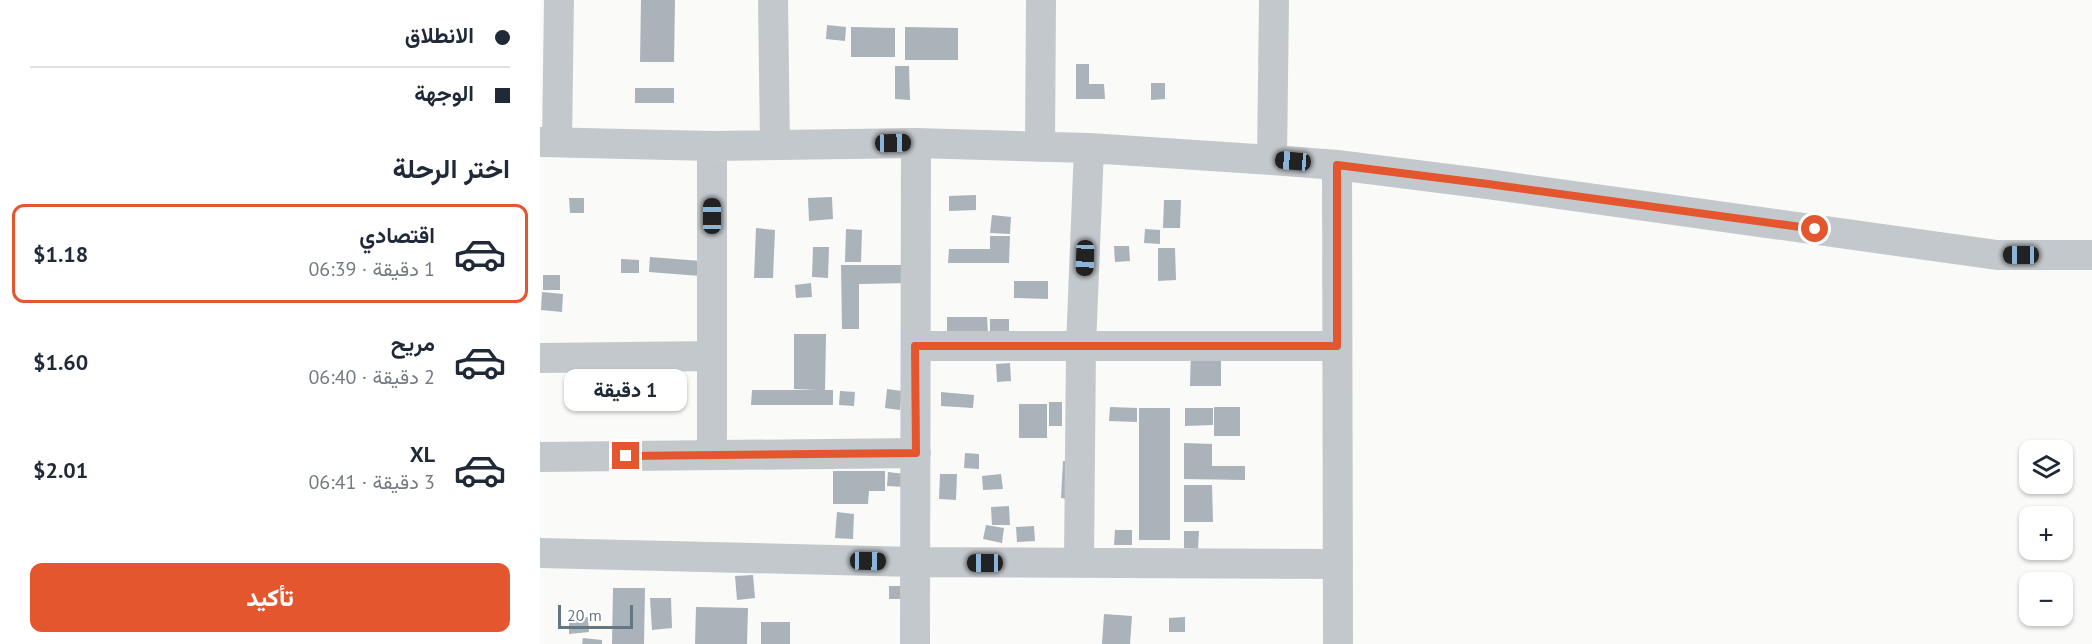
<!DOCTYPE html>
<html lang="ar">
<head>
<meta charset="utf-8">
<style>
	:root { --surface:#fff; --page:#f2f2f3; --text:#1f2937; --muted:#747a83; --line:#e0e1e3; --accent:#e4572e }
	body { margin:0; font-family:"PT Sans",Vazirmatn,sans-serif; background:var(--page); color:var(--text); direction:rtl; height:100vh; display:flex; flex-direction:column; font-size:22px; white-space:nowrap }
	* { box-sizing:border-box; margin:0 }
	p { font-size:20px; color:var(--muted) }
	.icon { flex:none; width:33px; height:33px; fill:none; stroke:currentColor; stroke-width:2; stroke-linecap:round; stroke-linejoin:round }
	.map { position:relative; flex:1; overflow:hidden; direction:ltr }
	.drawer { display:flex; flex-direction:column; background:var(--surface); width:540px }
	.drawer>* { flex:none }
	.top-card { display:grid; align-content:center; height:132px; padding:0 30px; background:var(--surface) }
	.controls { position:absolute; left:1479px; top:440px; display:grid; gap:12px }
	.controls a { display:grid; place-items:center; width:54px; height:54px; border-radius:12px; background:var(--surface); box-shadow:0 2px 4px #0004; font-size:30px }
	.scale { position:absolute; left:18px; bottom:15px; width:75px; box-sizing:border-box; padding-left:6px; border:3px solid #657683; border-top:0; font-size:16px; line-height:21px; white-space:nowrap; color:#657683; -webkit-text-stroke:4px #fff; paint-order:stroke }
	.end { position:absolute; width:27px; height:27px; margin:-14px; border:8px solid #e4572e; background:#fff; box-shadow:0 0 0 3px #fff }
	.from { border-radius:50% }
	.bubble { position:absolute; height:42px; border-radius:12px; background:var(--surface); box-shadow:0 2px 4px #0004; font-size:20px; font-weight:800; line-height:42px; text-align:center; direction:rtl }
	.car { position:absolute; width:18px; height:36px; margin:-18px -9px; border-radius:8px; box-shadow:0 0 4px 2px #0007; background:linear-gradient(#222 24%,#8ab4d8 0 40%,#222 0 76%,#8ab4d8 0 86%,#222 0) }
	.top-card b { display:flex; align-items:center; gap:21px; height:57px; font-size:22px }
	.top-card b+b { border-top:2px solid var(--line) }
	.top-card i { width:15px; height:15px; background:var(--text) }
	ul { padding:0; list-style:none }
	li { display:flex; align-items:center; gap:18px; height:99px; margin:0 12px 9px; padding:0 18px; border:3px solid transparent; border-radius:12px }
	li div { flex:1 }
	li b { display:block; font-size:22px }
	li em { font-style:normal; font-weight:800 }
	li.on { border-color:var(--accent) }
	li>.icon { width:54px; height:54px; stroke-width:1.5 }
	h2 { padding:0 30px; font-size:27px; line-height:72px }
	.primary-button { display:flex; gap:12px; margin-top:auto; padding:12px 30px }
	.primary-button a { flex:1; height:69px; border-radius:12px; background:var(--accent); color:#fff; font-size:24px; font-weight:800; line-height:69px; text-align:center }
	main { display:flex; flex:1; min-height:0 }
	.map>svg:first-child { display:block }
	.building { fill:#aab3b9 }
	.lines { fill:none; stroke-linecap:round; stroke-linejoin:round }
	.minor { stroke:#c3c8cc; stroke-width:30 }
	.route { stroke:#e4572e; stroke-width:8 }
</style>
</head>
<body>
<main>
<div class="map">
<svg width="1552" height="644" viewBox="0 0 1552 644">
	<rect width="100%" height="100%" fill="#fafaf8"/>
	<path class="building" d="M101,0H135L134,62H100Z
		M287,25L306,27L305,41L286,39Z
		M311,27L355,28V57H311Z
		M365,27L418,28V60H365Z
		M536,64H549V84H564L565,99H536Z
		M355,66H369L370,100L355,99Z
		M611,83H625V99L611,100Z
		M95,88H134V103H95Z
		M436,195V210L409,211V196Z
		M292,197L293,219L269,221L268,198Z
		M29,198H44V213H30Z
		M624,200H641L640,228H623Z
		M452,215L471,217L470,234L450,233Z
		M216,228L235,230L233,278H214Z
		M306,229L322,230L321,262H305Z
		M605,229L620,230V244L604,243Z
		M450,236H470L469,263H408L409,249H450Z
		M574,246H589L590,261L575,262Z
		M273,247H289L288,278L272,277Z
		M618,248H635L636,280L618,281Z
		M110,257L161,261L160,276L109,272Z
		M81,259L99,260V273H81Z
		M301,265H369V283L319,284V329H302Z
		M3,275H20V290H3Z
		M474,281H508V299L474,298Z
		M271,283L272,297L256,298L255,285Z
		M2,292L23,294L22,312L1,310Z
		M407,317H447L448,334H407Z
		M450,319H469V333H450Z
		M254,334H286L285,390H293V405H211L212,390H277L254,389Z
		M651,347H681V386H650Z
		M470,363L471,381L457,382L456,364Z
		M347,389L362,391L360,410L345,408Z
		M300,391L315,392L314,406L299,405Z
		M401,392L434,395L433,408L401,406Z
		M509,402H522V426H509Z
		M479,404H507V438H479Z
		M570,407L597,408V422L569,421Z
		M674,407H700V436H674Z
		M599,408H630V540H599Z
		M645,408H673V425L645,426Z
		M644,443L672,444V466H705V480L644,479Z
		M425,453L439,454V469L424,468Z
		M523,461H537L535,500L521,498Z
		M293,471H345V491H329L328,504H293Z
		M348,472L365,474L364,487L347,486Z
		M400,474H417L416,500L399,499Z
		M461,474L463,489L443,490L442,476Z
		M644,485H672L673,522H644Z
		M469,506L470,525H452L451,507Z
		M297,512L314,514L313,539L295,538Z
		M446,525L464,528L462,543L443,539Z
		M494,526L495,541L477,542L476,527Z
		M575,530H592V545H574Z
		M644,531H659L658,549L644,548Z
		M213,575L215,598L197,600L195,576Z
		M349,586H364V599H349Z
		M73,588H105L104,644H72Z
		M110,598H131L132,628L112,630Z
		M156,607L208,608L207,644H155Z
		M564,614L592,616L590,644H562Z
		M48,617L49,632L29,634V618Z
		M645,617V632H629V618Z
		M221,622H250V644H221Z
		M43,638L62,640V644H42Z"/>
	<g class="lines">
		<path class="minor" d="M233,0L235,145
			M0,142L172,146L376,143L549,148L732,160L797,165L948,184L1457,255H1552
			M17,142L19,0
			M172,146V454
			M500,147L501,0
			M732,160L734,0
			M797,165L798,644
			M376,346H797
			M0,358L172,356
			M0,457L376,453
			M0,553L375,562L798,564
			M539,563L541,346L549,148
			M375,644L376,143"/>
	</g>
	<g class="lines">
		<path class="route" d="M86,456L376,453L375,346H797V165L948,184L1275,229"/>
	</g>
</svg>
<div class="controls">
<a><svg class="icon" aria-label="layers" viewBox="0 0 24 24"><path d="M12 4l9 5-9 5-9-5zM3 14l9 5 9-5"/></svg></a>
<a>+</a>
<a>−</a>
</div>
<div class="scale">20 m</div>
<i class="end from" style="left:1275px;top:229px"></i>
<i class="end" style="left:86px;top:456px"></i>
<div class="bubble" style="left:24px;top:369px;width:123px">1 دقيقة</div>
<i class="car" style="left:353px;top:143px;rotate:89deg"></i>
<i class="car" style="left:753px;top:161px;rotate:275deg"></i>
<i class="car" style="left:172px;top:216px;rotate:0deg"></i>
<i class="car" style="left:1481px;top:255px;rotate:270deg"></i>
<i class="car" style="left:545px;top:258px;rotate:182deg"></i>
<i class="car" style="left:328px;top:561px;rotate:91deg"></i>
<i class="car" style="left:445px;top:563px;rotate:270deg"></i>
</div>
<section class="drawer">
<div class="top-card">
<b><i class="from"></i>الانطلاق</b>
<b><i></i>الوجهة</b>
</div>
<h2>اختر الرحلة</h2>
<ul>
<li class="on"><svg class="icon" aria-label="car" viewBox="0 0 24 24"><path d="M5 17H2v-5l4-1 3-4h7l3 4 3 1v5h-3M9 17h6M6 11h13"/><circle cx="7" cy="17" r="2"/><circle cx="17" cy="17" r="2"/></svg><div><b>اقتصادي</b><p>1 دقيقة · 06:39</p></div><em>$1.18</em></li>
<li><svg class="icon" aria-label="car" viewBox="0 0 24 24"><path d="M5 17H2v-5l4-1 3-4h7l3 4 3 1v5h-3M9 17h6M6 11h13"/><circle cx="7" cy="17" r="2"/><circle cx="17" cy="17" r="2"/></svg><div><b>مريح</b><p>2 دقيقة · 06:40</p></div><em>$1.60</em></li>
<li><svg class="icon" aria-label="car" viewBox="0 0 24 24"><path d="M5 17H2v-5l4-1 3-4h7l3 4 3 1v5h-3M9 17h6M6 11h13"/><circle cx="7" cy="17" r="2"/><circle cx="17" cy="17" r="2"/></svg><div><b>XL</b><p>3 دقيقة · 06:41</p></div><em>$2.01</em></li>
</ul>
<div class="primary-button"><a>تأكيد</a></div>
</section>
</main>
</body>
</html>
